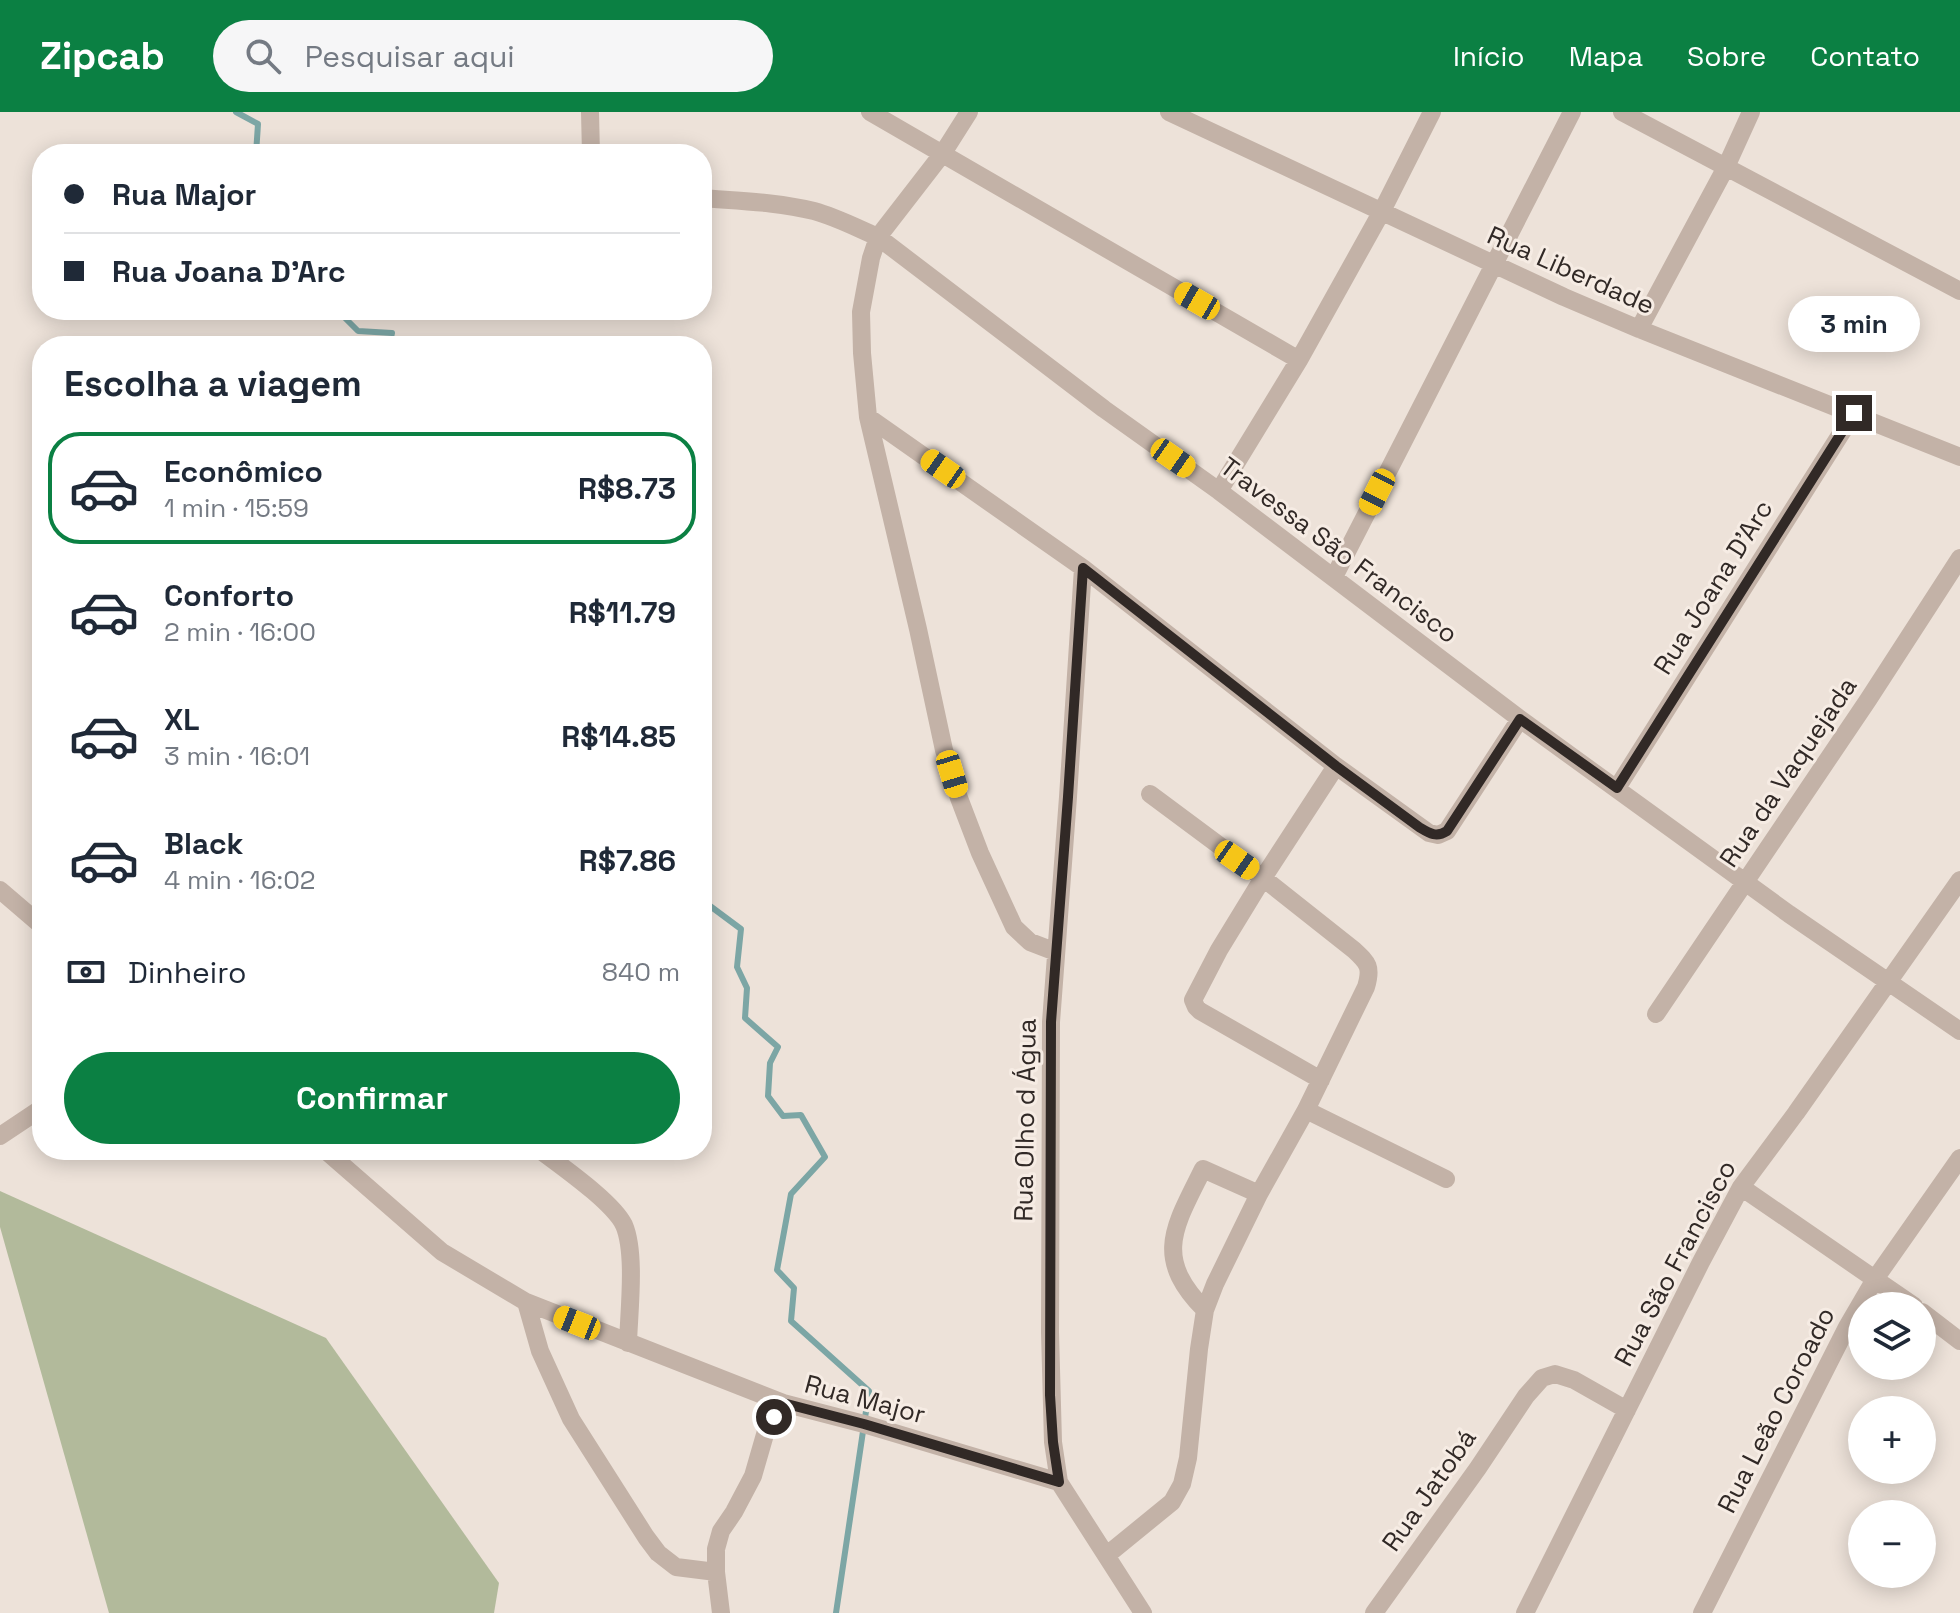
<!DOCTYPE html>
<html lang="pt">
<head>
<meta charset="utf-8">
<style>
	:root { --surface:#fff; --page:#f6f6f7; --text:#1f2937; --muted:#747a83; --line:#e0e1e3; --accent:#0b8043 }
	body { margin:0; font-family:"Space Grotesk",sans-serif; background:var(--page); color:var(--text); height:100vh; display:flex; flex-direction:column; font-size:30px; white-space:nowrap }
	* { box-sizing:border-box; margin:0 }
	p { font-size:26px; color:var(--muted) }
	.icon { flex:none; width:44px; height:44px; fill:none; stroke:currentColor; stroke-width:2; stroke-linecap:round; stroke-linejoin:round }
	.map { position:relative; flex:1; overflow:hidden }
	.side { position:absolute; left:32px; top:224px; width:680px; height:824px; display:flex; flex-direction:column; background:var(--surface); border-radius:32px; box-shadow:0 4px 20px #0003 }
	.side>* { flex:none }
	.guide { position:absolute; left:32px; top:32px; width:680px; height:176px; border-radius:32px; box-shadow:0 4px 20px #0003; display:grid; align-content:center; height:176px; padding:0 32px; background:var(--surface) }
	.fabs { position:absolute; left:1848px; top:1180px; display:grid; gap:16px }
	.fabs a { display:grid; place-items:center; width:88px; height:88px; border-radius:50%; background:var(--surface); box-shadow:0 4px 20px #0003; font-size:40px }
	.end { position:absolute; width:36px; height:36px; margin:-18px; border:10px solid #312926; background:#fff; box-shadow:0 0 0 4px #fff }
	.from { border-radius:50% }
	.bubble { position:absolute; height:56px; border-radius:28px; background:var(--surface); box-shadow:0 4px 20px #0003; font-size:26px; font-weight:700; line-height:56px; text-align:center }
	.car { position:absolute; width:24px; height:48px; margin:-24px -12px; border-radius:10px; box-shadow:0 0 6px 2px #0007; background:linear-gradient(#f5c518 24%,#345 0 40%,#f5c518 0 76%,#345 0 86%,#f5c518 0) }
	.guide b { display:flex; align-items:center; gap:28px; height:76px; font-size:30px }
	.guide b+b { border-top:2px solid var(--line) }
	.guide i { width:20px; height:20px; background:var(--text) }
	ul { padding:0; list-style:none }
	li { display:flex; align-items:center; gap:24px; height:112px; margin:0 16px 12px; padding:0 16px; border:4px solid transparent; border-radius:32px }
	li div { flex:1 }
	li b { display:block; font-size:30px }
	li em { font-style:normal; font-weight:700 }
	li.current { border-color:var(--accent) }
	li>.icon { width:72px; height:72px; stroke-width:1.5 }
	h2 { padding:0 32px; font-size:36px; line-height:96px }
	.pay { display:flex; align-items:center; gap:20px; height:88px; padding:0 32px; font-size:30px }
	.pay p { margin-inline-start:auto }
	.primary-button { display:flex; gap:16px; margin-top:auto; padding:16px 32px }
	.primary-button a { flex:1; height:92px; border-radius:48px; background:var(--accent); color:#fff; font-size:32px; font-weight:700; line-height:92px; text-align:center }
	header { display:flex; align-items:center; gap:48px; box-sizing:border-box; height:112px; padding:0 40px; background:var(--accent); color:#fff }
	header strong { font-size:38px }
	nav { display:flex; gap:44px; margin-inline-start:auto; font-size:28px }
	.search { width:560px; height:72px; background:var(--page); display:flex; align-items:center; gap:20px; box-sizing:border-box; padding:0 28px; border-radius:44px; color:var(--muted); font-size:30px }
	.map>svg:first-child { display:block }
	.green { fill:#b2ba9b }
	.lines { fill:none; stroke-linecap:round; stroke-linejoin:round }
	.stream { stroke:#7ca6a5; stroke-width:6 }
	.street { stroke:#c3b2a7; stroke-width:18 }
	.route { stroke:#312926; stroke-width:10 }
	.labels { text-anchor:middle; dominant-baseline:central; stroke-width:6; stroke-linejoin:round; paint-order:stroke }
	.street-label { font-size:26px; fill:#312926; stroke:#f6ece4 }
</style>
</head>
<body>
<header>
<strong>Zipcab</strong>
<div class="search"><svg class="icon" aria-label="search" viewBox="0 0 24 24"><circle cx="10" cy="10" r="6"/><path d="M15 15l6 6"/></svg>Pesquisar aqui</div>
<nav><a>Início</a><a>Mapa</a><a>Sobre</a><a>Contato</a></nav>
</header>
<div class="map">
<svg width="1960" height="1501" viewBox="0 0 1960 1501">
	<rect width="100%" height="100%" fill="#ede2d9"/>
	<path class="green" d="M0,1079L326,1226L499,1471L494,1501H109L0,1115Z"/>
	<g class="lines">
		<path class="stream" d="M236,0L258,12L256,42
			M337,198L358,219L392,221L389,234
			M702,788L741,817L737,855L747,876L745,906L778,935L770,951L768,984L783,1004L801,1003L825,1045L791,1082L777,1158L794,1176L791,1209L869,1279L836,1501"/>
		<path class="street" d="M590,0L591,42
			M870,0L1299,248
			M969,0L943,41L878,125L871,146L861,200L862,241L868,305L918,517L944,638L959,686L980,741L1014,815L1030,830L1056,840
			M1169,0L1564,185L1639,217L1960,345
			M1622,0L1960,179
			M702,86C739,89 778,90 814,99C836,105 857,116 878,125L1104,297L1219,379L1520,607L1789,802L1960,919
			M1639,217L1726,55L1751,0
			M868,305L1083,456L1336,654L1429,721L1438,723L1447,719L1520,607
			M1219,379L1299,248L1382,99L1432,0
			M1083,456L1068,685L1051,910L1050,1220L1053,1330L1059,1370L1143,1501
			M1334,465L1572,0
			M1617,676L1854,301
			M0,778L42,814
			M1656,902L1868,588L1960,446
			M1321,968L1200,899L1196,895L1193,888L1219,838L1263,766L1336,654
			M1306,998L1446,1067
			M0,1024L42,996
			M325,1038L442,1140L526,1190L783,1291
			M540,1038C561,1054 613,1090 624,1113C636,1141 629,1199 628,1231
			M1741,1075L1914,1194
			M526,1190L540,1239L571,1307L646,1425L658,1441L676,1455L716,1460
			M1205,1198C1152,1145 1175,1114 1203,1057L1259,1082
			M1922,1200L1960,1229
			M1107,1443L1172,1390L1182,1372L1188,1346L1199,1237L1205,1198L1215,1172L1259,1082L1306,998L1366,875C1372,855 1368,851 1354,838L1263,766L1150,682
			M721,1501L716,1460V1437L721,1419L734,1400L753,1364L766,1319L783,1291L864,1312L1059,1370
			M1374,1501L1478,1356L1526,1284L1542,1266L1555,1262L1574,1268L1627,1298
			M1525,1501L1701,1150L1741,1075L1796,1001L1960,768
			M1702,1501L1847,1215L1875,1167L1960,1046"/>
	</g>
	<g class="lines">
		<path class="route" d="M774,1305L783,1291L864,1312L1059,1370L1053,1330L1050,1283L1051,910L1068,685L1083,456L1336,654L1419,715C1429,721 1436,726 1447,719L1520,607L1617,676L1854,301"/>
	</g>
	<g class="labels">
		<g class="street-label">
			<text transform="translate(1571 158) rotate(24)">Rua Liberdade</text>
			<text transform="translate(1339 438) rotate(37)">Travessa São Francisco</text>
			<text transform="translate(1713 475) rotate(-58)">Rua Joana D'Arc</text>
			<text transform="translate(1788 660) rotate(-56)">Rua da Vaquejada</text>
			<text transform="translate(1025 1008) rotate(-89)">Rua Olho d Água</text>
			<text transform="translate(1675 1151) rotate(-62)">Rua São Francisco</text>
			<text transform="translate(865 1287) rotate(15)">Rua Major</text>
			<text transform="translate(1776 1298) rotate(-63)">Rua Leão Coroado</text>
			<text transform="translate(1429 1378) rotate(-55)">Rua Jatobá</text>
		</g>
	</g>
</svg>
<div class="fabs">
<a><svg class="icon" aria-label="layers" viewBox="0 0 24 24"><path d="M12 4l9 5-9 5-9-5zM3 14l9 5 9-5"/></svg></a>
<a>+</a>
<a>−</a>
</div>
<i class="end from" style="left:774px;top:1305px"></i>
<i class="end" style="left:1854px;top:301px"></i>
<div class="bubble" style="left:1788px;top:184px;width:132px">3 min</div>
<i class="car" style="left:1197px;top:189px;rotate:300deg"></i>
<i class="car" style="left:1173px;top:346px;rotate:125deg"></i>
<i class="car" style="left:943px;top:357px;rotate:305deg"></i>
<i class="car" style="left:1377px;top:380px;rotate:207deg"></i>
<i class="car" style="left:952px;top:662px;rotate:163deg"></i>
<i class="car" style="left:1237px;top:748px;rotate:125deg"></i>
<i class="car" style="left:577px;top:1211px;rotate:292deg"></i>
<div class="guide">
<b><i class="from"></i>Rua Major</b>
<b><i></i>Rua Joana D'Arc</b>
</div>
<section class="side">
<h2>Escolha a viagem</h2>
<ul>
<li class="current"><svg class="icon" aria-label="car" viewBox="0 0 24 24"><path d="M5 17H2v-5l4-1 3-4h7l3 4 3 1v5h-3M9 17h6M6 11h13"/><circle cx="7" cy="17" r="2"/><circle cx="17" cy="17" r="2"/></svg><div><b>Econômico</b><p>1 min · 15:59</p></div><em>R$8.73</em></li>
<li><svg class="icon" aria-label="car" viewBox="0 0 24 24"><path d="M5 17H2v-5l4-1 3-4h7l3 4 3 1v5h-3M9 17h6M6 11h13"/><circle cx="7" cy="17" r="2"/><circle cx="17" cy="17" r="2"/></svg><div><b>Conforto</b><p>2 min · 16:00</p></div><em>R$11.79</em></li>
<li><svg class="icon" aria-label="car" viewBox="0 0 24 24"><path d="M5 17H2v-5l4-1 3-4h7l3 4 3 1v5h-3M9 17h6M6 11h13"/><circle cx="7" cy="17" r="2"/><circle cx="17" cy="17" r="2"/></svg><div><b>XL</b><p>3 min · 16:01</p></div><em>R$14.85</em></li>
<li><svg class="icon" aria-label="car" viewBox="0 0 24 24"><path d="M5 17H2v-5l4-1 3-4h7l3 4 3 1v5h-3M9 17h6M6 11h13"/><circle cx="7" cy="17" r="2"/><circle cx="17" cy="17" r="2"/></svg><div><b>Black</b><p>4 min · 16:02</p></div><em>R$7.86</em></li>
</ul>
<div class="pay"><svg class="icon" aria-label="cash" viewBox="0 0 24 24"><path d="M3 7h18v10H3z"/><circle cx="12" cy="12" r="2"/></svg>Dinheiro<p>840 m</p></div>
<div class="primary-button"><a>Confirmar</a></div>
</section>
</div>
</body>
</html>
